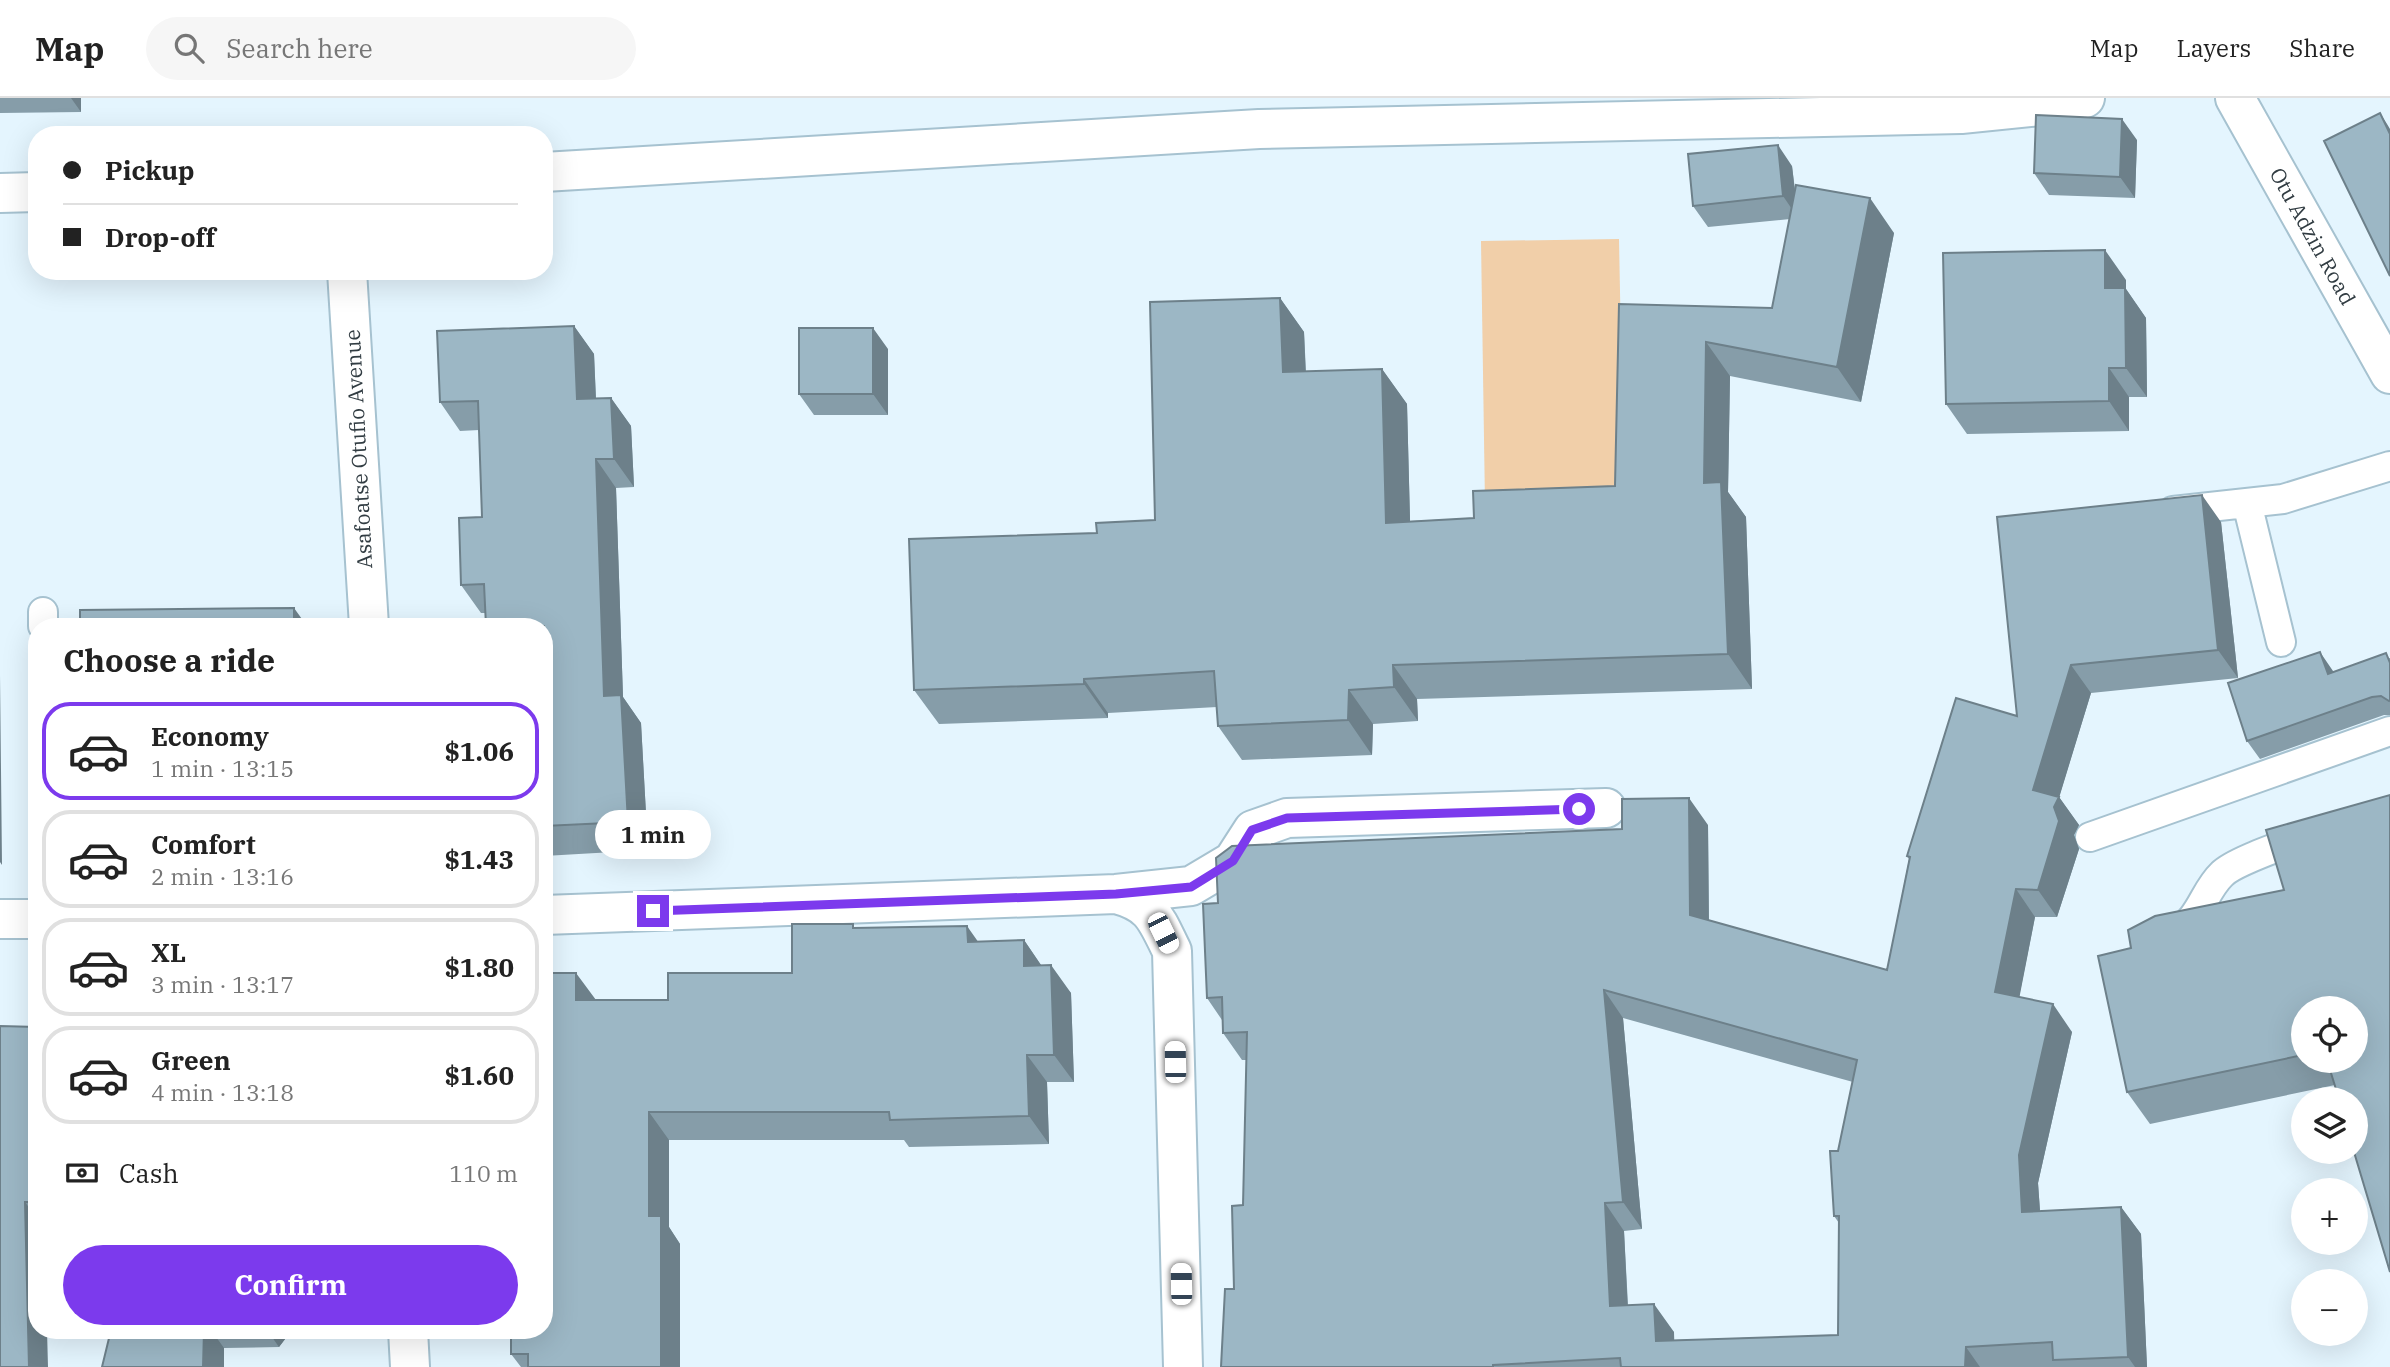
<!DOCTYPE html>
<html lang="en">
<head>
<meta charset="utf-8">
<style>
	:root { --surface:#fff; --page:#f6f6f6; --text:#222; --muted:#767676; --line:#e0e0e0; --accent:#7c3aed }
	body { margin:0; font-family:"IBM Plex Serif",serif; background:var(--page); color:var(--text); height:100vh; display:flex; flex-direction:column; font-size:26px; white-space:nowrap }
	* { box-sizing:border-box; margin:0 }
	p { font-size:23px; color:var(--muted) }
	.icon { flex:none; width:38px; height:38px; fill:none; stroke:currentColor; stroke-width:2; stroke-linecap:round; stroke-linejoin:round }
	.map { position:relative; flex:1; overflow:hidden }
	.sheet { position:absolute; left:28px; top:520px; width:525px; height:721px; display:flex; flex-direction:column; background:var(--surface); border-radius:28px; box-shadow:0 7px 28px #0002 }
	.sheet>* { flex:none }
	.guide { position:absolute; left:28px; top:28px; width:525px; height:154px; border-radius:28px; box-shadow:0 7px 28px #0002; display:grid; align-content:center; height:154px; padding:0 35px; background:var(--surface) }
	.fabs { position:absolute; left:2291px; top:898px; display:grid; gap:14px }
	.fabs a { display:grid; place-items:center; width:77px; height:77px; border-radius:50%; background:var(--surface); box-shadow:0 7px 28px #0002; font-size:35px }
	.end { position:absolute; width:32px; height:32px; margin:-16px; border:9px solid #7c3aed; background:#fff; box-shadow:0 0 0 4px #fff }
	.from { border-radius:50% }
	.bubble { position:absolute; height:49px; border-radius:24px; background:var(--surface); box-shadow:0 7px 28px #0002; font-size:23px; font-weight:800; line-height:49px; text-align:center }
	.car { position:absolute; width:21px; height:42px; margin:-21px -10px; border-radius:9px; box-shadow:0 0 5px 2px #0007; background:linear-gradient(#fff 24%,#345 0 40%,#fff 0 76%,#345 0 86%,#fff 0) }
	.guide b { display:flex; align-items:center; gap:24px; height:66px; font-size:26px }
	.guide b+b { border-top:2px solid var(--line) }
	.guide i { width:18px; height:18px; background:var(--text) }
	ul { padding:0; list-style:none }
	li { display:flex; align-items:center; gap:21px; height:98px; margin:0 14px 10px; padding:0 21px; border:4px solid var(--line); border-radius:28px }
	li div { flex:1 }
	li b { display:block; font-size:26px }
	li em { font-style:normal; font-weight:800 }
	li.current { border-color:var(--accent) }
	li>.icon { width:63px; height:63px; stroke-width:1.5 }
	h2 { padding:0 35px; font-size:32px; line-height:84px }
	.pay { display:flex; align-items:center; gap:18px; height:77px; padding:0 35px; font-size:26px }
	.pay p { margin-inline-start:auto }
	.cta { display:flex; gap:14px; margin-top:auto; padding:14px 35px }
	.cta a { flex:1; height:80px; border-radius:42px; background:var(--accent); color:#fff; font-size:28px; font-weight:800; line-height:80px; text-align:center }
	header { display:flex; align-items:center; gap:42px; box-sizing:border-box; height:98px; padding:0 35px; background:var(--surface); border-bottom:2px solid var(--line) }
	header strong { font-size:33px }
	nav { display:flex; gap:38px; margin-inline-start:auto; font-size:24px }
	.search { width:490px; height:63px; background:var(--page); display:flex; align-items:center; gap:18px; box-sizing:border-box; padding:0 24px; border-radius:38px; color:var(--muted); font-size:26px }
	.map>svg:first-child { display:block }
	.green { fill:#f1cfa9 }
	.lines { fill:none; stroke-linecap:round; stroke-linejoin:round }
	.lane-casing { stroke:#a6c2d0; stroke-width:32 }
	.street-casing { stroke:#a6c2d0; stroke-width:42 }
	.lane { stroke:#fff; stroke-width:28 }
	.street { stroke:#fff; stroke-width:38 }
	.wall { fill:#869da9; fill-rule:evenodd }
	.shaded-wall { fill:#6d808a }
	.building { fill:#9cb7c5; stroke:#6d808a; stroke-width:2; fill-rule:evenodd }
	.route { stroke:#7c3aed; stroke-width:9 }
	.labels { text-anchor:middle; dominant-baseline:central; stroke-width:7; stroke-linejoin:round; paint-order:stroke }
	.street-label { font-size:21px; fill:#313c42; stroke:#fff }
</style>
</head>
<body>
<header>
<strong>Map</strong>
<div class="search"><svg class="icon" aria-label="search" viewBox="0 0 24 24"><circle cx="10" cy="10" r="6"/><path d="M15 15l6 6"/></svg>Search here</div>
<nav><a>Map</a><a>Layers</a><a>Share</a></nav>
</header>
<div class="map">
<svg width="2390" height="1269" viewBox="0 0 2390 1269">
	<rect width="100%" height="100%" fill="#e4f5fe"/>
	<path class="green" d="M1619,141L1624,403L1485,406L1481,143Z"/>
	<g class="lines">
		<defs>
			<path id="lane" d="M2247,405L2281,544
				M2173,413L2283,401L2390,368
				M43,514V528
				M2090,739L2390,633
				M2175,834C2201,821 2203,794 2222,776C2235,763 2287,746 2307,738"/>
			<path id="street" d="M2235,0L2390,276
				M544,74L1259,31L1961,16L2061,6L2085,0
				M0,95L37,94
				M347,173L369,528
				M1116,796C1153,806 1156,821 1172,853L1183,1269
				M544,817L1116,796L1191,788L1233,763L1253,732L1287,720L1606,710
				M0,821H37
				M408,1232L410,1269"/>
		</defs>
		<use href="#lane" class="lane-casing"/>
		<use href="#street" class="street-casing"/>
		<use href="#lane" class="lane"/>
		<use href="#street" class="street"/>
	</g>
	<path class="wall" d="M0,0H81V14L0,15Z
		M2137,42L2135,100L2049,97L2034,75Z
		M1792,68L1795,92L1894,135L1861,304L1730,278L1728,394L1746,419L1752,591L1417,601L1418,623L1373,626L1372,657L1242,662L1218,628L1217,609L1108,615V620L939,626L914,592L1097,435L1155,422L1280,200L1304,234L1306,274L1382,271L1407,306L1410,423L1474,420L1615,388L1619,206L1772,210L1790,121L1708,129L1693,108Z
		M2126,182V191L2146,220L2147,299H2129V333L1967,336L1946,306Z
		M574,228L594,256L596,300H611L631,328L634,389L616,390L623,599L641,625L648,752L544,758V528L486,515H481L461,487L482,419L479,332L460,333L440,304Z
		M888,251V317H814L799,296Z
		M2221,424L2238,580L2091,595L2059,699L2079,727L2074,737L2079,751L2057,819H2035L2019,899L2072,934L2038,1085L2040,1113L2121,1109L2141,1136L2147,1269H1221L1234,1191L1243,1107L1247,962H1242L1223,935L1222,922L1207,900L1218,805L1708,727L1709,822L1887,872L1909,761L1907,758L2017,618ZM1623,920L1853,984L1838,1053L1834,1118L1839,1125L1838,1237L1674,1242V1234L1628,1207L1624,1133L1642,1131Z
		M2390,560V617H2384L2260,661L2247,643L2333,573L2334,574Z
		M2390,697V1174L2354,1054H2356V1001H2339L2335,987L2150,1026L2127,994L2098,858L2131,850L2128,832L2155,818L2284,792L2266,732ZM2303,910H2356V962H2303Z
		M856,830L978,844L1024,842L1041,867L1071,895L1074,984H1047L1049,1046L909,1049L904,1042H669V1129L680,1146V1269H521L511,1256L596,902H668L792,875Z
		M37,929V1232L0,1269Z
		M111,1232H292L279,1249L224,1250V1269H102Z"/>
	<path class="shaded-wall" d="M71,0H81V14Z
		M2380,15L2387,26L2390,31V36Z
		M2122,21L2137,42L2135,100L2120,79Z
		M1778,47L1792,68L1798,120L1783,98Z
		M1870,100L1894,135L1861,304L1837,269Z
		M2105,152L2126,182V191L2146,220L2147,299L2126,270L2105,190Z
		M1280,200L1304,234L1307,309L1283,274Z
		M574,228L594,256L597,329L577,301Z
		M873,230L888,251V317L873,296Z
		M1706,244L1730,278L1728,394L1746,419L1752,591L1728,556L1704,385Z
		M2109,270L2129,299V333L2109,303Z
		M1382,271L1407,306L1411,459L1386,425Z
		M611,300L631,328L634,389L614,361Z
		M596,361L616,390L623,599L641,625L648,752L628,724L604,598Z
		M2202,397L2221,424L2238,580L2218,552Z
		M294,510L307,528H294Z
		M2320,554L2333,573L2341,595L2328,576Z
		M1393,567L1417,601L1418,623L1394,589Z
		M2071,567L2091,595L2059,700V699L2079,727L2074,737L2079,751L2057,819L2038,792L2033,692Z
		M0,577L2,767L0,764Z
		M1084,581L1108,615V620L1084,586Z
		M1349,592L1373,626L1372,657L1348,622Z
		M1689,700L1708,727L1709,844L1690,817Z
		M2016,791L2035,819L2015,922L1995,894Z
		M967,828L986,855L968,844Z
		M1024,842L1043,870L1024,868Z
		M1051,867L1071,895L1074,984L1054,957Z
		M576,875L596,902H576Z
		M1604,892L1623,920L1642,1131L1623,1104Z
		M2053,906L2072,934L2038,1085L2042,1141L2022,1114L2019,1057Z
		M1027,957L1047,984L1049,1046L1029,1018Z
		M649,1014L669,1042V1129L680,1146V1269H661L649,1118Z
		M25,1104L37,1121V1232H47L48,1269H29Z
		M1605,1105L1624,1133L1629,1236L1610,1208Z
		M2121,1109L2141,1136L2147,1269H2135L2128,1259Z
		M1654,1206L1674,1234L1675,1269L1656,1243Z
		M204,1232H211L224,1250V1269H203Z
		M267,1232H292L279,1249Z
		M1966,1249L1980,1269H1965Z"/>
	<path class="building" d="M2380,15L2390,36V178L2324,43Z
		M2036,17L2122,21L2120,79L2034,75Z
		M1778,47L1783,98L1693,108L1688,56Z
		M1796,87L1870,100L1837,269L1706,244L1704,385L1721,384L1728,556L1393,567L1394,589L1349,592L1348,622L1218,628L1214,573L1084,581V586L914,592L909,441L1097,435L1096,425L1155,422L1150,204L1280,200L1283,274L1382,271L1386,425L1474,420L1473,393L1615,388L1619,206L1772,210Z
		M2105,152V190H2125L2126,270H2109V303L1946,306L1943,155Z
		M574,228L577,301L611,300L614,361H596L604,598L621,597L628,724L544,728V528H486L484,486L461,487L459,420L482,419L478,303L440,304L437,233Z
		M799,230H873V296H799Z
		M2202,397L2218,552L2071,567L2033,692L2059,699L2054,709L2059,723L2038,792L2016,791L1995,894L2053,906L2019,1057L2022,1114L2121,1109L2128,1259L2053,1262L2052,1244L1966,1249L1965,1269H1621L1620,1260L1493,1267V1269H1221L1225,1191H1234L1232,1108L1243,1107L1247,934L1223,935L1222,899L1207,900L1203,806L1218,805L1216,760L1232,748L1622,731V701L1689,700L1690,817L1887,872L1910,759L1907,758L1956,600L2017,618L1997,419ZM1604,892L1857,962L1838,1053H1830L1834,1118H1839L1838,1237L1656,1243L1654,1206L1610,1208L1605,1105L1623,1104Z
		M294,510V528H80V512Z
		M2320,554L2328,576L2386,555L2390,565V602L2389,603L2381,598L2372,599L2247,643L2228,585Z
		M2390,697V1174L2354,1054H2356V1001H2339L2327,962H2356V910H2303V957L2127,994L2098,858L2131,850L2128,832L2155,818L2284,792L2266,732Z
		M792,826H853V830L967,828L968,844L1024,842V868L1051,867L1054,957H1027L1029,1018L890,1022L889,1014H649V1118H661V1269H528V1256H511V1232H544V875H576V902H668V875H792Z
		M0,928L37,929V1104H25L29,1269H0Z
		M111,1232H204L203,1269H102Z"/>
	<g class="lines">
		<path class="route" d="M653,813L1116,796L1191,789L1233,763L1252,732L1287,720L1579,711"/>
	</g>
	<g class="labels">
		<g class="street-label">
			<text transform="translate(2313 138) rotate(61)">Otu Adzin Road</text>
			<text transform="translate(358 351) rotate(-93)">Asafoatse Otufio Avenue</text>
		</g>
	</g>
</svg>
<div class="fabs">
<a><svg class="icon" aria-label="locate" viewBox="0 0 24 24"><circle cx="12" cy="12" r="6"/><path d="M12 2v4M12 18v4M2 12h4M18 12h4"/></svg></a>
<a><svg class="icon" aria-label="layers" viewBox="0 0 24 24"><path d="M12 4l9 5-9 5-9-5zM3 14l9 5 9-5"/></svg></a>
<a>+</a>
<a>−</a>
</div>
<i class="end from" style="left:1579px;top:711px"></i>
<i class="end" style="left:653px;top:813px"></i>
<div class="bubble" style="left:595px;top:712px;width:116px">1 min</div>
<i class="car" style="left:1163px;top:835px;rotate:154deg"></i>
<i class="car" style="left:1175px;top:964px;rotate:359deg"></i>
<i class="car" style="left:1181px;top:1186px;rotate:359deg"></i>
<div class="guide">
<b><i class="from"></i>Pickup</b>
<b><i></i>Drop-off</b>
</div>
<section class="sheet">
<h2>Choose a ride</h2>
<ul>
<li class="current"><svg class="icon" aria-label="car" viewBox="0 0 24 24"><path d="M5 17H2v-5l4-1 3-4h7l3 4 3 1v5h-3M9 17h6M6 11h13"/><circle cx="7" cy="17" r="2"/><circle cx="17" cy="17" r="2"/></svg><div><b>Economy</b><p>1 min · 13:15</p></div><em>$1.06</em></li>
<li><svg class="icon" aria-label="car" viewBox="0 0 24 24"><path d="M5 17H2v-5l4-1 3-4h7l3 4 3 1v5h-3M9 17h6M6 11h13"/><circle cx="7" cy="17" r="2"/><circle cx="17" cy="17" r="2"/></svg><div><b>Comfort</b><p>2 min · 13:16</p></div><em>$1.43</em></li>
<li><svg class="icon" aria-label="car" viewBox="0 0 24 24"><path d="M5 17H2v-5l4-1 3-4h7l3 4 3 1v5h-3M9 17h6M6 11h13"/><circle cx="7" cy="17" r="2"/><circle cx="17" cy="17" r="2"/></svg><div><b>XL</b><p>3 min · 13:17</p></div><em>$1.80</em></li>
<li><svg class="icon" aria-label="car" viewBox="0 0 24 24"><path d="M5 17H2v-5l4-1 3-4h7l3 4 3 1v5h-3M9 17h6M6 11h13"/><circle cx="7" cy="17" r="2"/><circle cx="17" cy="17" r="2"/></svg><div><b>Green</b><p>4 min · 13:18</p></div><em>$1.60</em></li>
</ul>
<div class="pay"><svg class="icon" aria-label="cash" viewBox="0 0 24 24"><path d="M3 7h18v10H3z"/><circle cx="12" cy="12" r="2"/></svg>Cash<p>110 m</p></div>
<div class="cta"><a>Confirm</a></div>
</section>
</div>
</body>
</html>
